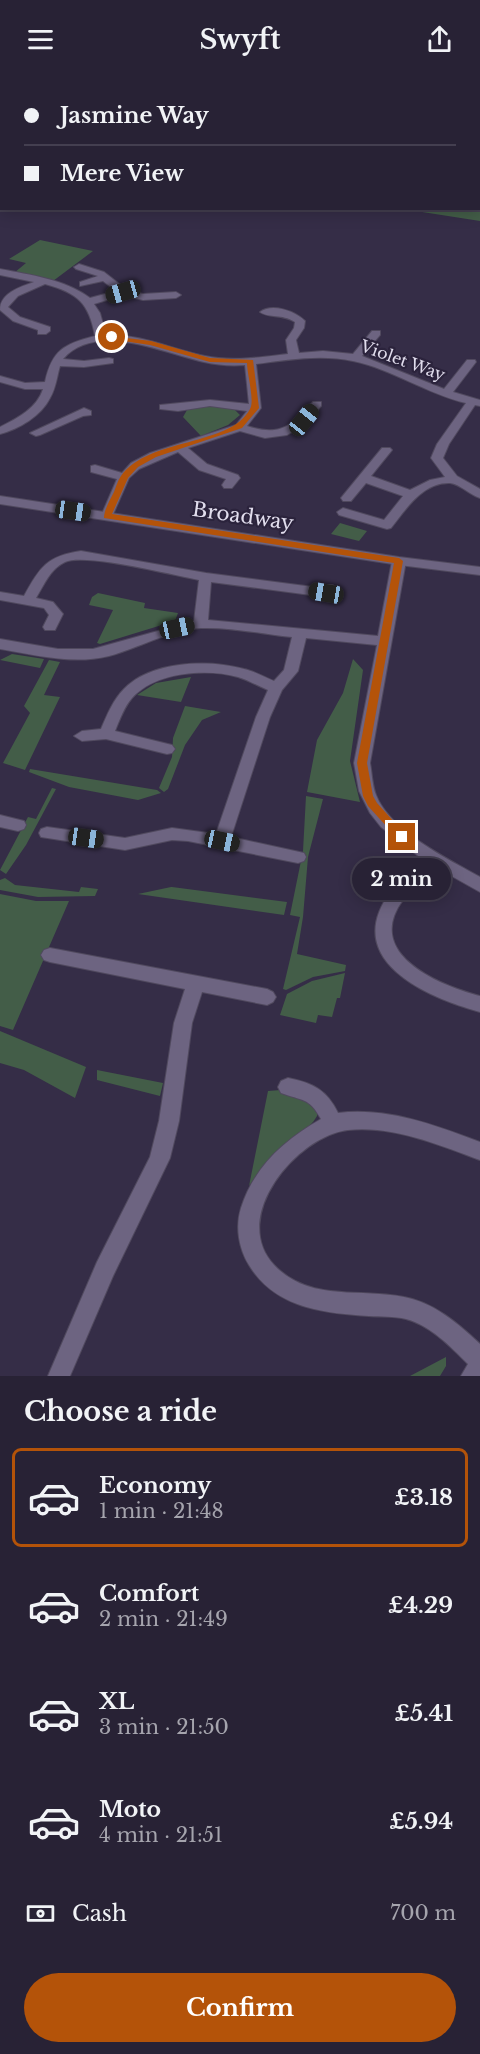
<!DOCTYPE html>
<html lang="en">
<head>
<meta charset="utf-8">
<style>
	:root { --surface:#282235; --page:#342f41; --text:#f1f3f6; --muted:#a5a4ad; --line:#443f50; --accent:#b45309 }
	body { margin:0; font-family:"Libre Baskerville",serif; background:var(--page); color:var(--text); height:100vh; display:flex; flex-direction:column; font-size:22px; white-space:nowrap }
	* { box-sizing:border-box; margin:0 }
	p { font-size:20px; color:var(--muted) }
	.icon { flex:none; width:33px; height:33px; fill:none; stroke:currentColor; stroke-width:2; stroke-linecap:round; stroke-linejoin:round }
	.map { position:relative; height:1298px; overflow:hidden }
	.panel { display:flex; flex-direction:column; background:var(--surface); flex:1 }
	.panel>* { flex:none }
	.hud { position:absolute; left:0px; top:0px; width:480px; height:132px; box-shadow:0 3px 15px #0003,0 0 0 2px var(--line); display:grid; align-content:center; height:132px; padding:0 24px; background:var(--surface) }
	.end { position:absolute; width:27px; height:27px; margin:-14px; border:8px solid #b45309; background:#fff; box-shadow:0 0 0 3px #fff }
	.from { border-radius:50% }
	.bubble { position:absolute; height:42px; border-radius:21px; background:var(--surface); box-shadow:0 3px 15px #0003,0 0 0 2px var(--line); font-size:20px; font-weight:700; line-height:42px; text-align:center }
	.car { position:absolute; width:18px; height:36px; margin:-18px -9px; border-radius:8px; box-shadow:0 0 4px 2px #0007; background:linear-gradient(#222 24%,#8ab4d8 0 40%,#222 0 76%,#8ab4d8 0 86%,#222 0) }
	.hud b { display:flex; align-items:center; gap:21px; height:57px; font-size:22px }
	.hud b+b { border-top:2px solid var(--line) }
	.hud i { width:15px; height:15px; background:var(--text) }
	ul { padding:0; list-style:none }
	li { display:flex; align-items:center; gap:18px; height:99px; margin:0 12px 9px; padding:0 12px; border:3px solid transparent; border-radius:9px }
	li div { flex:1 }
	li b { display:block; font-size:22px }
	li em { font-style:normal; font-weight:700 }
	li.selected { border-color:var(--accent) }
	li>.icon { width:54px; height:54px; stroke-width:1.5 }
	h2 { padding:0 24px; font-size:27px; line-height:72px }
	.pay { display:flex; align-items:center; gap:15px; height:66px; padding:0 24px; font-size:22px }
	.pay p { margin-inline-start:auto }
	.cta { display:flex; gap:12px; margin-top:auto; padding:12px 24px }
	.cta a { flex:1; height:69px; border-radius:36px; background:var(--accent); color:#fff; font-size:24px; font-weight:700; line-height:69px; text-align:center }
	header { display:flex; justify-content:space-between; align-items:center; height:78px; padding:0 24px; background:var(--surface); font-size:27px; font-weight:700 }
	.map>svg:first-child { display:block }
	.green { fill:#435d48 }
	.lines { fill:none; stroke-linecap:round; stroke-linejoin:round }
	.stream { stroke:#1c0e32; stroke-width:2 }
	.street-casing { stroke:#50495e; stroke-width:2 }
	.secondary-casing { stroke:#50495e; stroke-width:2 }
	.street { fill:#6d6481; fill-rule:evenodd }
	.secondary { fill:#6d6481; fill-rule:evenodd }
	.route { fill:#b45309 }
	.labels { text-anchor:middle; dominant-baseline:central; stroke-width:4.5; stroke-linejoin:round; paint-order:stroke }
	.far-street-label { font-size:16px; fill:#e1dded; stroke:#2b233c }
	.street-label { font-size:20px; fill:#e1dded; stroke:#2b233c }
</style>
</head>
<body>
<header><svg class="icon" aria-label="menu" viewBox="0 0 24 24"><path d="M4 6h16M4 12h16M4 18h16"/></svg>Swyft<svg class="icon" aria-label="share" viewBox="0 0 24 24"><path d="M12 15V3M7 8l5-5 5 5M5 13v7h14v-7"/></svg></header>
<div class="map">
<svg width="480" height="1298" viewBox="0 0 480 1298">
	<rect width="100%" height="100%" fill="#352d47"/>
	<path class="green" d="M108,0H480V143L403,131L478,130V2Z
		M40,162L93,173L53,203L14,195L26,185L9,181Z
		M208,328L233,330L240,337L228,347L201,358L183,339L187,332Z
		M340,445L367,453L359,463L331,456Z
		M98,515L145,525L144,530L178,535L175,543L100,566L97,565L113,532L89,527L92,519Z
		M12,576L44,581L40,590L0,582Z
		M353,581L363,592L350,683L360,724L307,714L317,662L343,615Z
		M49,582L60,584L44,617L60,619L25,692L3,685L30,635L24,628Z
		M191,599L181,624L137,617L156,605Z
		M185,628L221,634L202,642L185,667L168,711L164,714L159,710L172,679L173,660Z
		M30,691L157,712L161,715L138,722L69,709L29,694Z
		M52,710L56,711L26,767L6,796L0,792L28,739L36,741Z
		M306,718L323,721L308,779L303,839L297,876L346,887L345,893L313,899L286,912L283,911L300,839L290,837L303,773Z
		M5,800L15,807L79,814L81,809L98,811L95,818L38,819L0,812V802Z
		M171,809H172L287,824L284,837L138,816Z
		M0,816L36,823H69L13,952L0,948Z
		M345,895L340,920H337L332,939L318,937L316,945L280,937L287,916L312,903Z
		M0,953L86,989L75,1020L24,992L0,985Z
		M97,992L163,1005L160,1018L97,1002Z
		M281,1012L293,1013L317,1031V1038C309,1053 292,1059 280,1070C268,1081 259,1094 249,1108L268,1013Z
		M446,1279V1288L440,1298H410Z"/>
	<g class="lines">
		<path class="stream" d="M226,0L228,2
			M19,2L22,0"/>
		<defs>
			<path id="street" d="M300,0H316L300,2Z
				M79,186L104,194L127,212L143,216L176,214L181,217L176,220L143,222L123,217L94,226L100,235L106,257C141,256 171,271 205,278C233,284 261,279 288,276L286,262L294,250L295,244C281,235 270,241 260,234C272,225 295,233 305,243L304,250L296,262L299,275L323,273L353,276L372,253H380V257L362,278L444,311L467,282H475L476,284L453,314L480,322V328L475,327L449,366L443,380L457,398L480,411V420C470,417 460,406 450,405C423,404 406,431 391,450L387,451L339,437L337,434L343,430L384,442L403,418L366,405L351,423H343L341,420L382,370H390L392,372L371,398L410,412L430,402L445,399L431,380L437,366L466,325C427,316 392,291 353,283C320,276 288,282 256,286L261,330L247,348C280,359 292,348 313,324H321V328L304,347L287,357L265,360L240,353L188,370L207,386L238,397L240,400L232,410H224L222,407L226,401L199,392L178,374L139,391L129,400L111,441H103L101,438L117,401L91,394V388L95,387L122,395L131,385L150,375L236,347L247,333L210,328L178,333L160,331V327L210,322L249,326L245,287C231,288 217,287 204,284C164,275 96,243 63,281L84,283L109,280L113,281V285L84,289L60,288C57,298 56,310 50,320C41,338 19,351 0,356V349C18,340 37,330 43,311H25L0,304V298L25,305L45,304C52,272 64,266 95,258C89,225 78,215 45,206L18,218L8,229L20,239L50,249V253L46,256H38V252L13,243L0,232C0,215 20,209 34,204L0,197V191C31,197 64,201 90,220L116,213L103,203L80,208V204L98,198L76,191L74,189Z
				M84,330L91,333V337L83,338L40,357L36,358L30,355Z
				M81,473L206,495L321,510L323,507H333L335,510L331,518L326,519L211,504L208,542L378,558L392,483L394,480H404L406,483L370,685C372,695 372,707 376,717C390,753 448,781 480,799V814L439,791C427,801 413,810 403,822C363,876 439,907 480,918V934C426,919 340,882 391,813C400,801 414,793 426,784L381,749L370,735L359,713L354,685L377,567L306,560L298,593L282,612L270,639L231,759L304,775L306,779L304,783L298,785L188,763L172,762L125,772L41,759L39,755L41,751L47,749L125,760L172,750L216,756L256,639L268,612C258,608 248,602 238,599C206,590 155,594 132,620C124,629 120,641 115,653L172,667L175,671L172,675L167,676L106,661L82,663L74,658L82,653L101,651C107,637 113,622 124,611C151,583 208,581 244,591C254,593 264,599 274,603L284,592L292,559C262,556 230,549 201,550C169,552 139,570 109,578C72,587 36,577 0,571V561L58,571H93L194,543L199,502C172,497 86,475 65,484C50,491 44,507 36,520L53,524L63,536L55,552H45L43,549L49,537L44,530L0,522V514L24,518C40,489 47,478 81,473Z
				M0,737L24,743L26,747L24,751L18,753L0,749Z
				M50,870L267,911L273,914L276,919L273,924L267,927L202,914L192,945L179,1043L170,1080L113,1198L70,1298H48L97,1184L150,1079L159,1043L174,945L185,911L50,884L44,882L41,877L44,872Z
				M288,1000C313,1005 327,1012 338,1035C387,1029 435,1047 480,1064V1082C439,1067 392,1047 348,1052C297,1058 229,1139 274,1187C309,1224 359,1210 404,1219C433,1224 459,1246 480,1266V1298H461L468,1286C451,1269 430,1247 406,1241C394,1238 381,1239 369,1238C323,1235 275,1230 249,1187C239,1171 235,1149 241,1130C254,1089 284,1062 321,1041C309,1019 302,1023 281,1015L278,1009L281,1003Z"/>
			<path id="secondary" d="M0,418L399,479L480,489V497L399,487L0,426Z"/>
		</defs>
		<use href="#street" class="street-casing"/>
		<use href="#secondary" class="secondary-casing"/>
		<use href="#street" class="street"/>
		<use href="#secondary" class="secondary"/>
	</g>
	<path class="route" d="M110,258L151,263L210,280L253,282L259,330L242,350L156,379L138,389L128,400L112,436L399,480L403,483L367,685L373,718L377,725L405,756V761H398L368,728L363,718L357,685L394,485L104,440C104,432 110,422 114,414C116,409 118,402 121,398C149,359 230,369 250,331C255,323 247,296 247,285L210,284L150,267L110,261Z"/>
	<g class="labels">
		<g class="far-street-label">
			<text transform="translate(403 282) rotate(20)">Violet Way</text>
		</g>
		<g class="street-label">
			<text transform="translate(243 438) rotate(8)">Broadway</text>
		</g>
	</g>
</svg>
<i class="end from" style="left:112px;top:259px"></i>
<i class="end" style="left:402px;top:759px"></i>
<div class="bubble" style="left:352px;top:780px;width:99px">2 min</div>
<i class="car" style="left:123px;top:214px;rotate:254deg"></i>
<i class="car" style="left:304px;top:342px;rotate:39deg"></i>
<i class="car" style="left:73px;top:433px;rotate:98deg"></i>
<i class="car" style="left:326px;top:515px;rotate:280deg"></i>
<i class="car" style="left:177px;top:550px;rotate:78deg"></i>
<i class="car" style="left:86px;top:760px;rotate:98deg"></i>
<i class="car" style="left:222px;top:763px;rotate:102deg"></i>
<div class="hud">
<b><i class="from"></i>Jasmine Way</b>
<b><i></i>Mere View</b>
</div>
</div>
<section class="panel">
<h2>Choose a ride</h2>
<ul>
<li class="selected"><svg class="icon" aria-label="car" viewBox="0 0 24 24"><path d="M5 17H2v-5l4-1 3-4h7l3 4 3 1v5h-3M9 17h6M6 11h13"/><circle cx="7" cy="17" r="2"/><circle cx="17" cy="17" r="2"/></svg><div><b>Economy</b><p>1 min · 21:48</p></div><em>£3.18</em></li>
<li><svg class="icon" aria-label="car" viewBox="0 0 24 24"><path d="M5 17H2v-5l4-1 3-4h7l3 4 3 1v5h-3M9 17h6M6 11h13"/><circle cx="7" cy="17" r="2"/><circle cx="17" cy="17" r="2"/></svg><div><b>Comfort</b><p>2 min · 21:49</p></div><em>£4.29</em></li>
<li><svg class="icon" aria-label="car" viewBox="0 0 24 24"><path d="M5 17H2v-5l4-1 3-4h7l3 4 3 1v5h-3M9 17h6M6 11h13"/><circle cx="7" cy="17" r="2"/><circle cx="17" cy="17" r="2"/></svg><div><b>XL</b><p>3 min · 21:50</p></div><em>£5.41</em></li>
<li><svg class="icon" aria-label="car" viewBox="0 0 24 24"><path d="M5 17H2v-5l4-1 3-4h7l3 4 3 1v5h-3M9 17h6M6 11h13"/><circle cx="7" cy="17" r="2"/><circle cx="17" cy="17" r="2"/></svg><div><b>Moto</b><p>4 min · 21:51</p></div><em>£5.94</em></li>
</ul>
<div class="pay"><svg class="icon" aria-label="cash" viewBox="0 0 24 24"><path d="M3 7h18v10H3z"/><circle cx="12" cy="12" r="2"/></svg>Cash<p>700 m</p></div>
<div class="cta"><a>Confirm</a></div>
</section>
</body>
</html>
